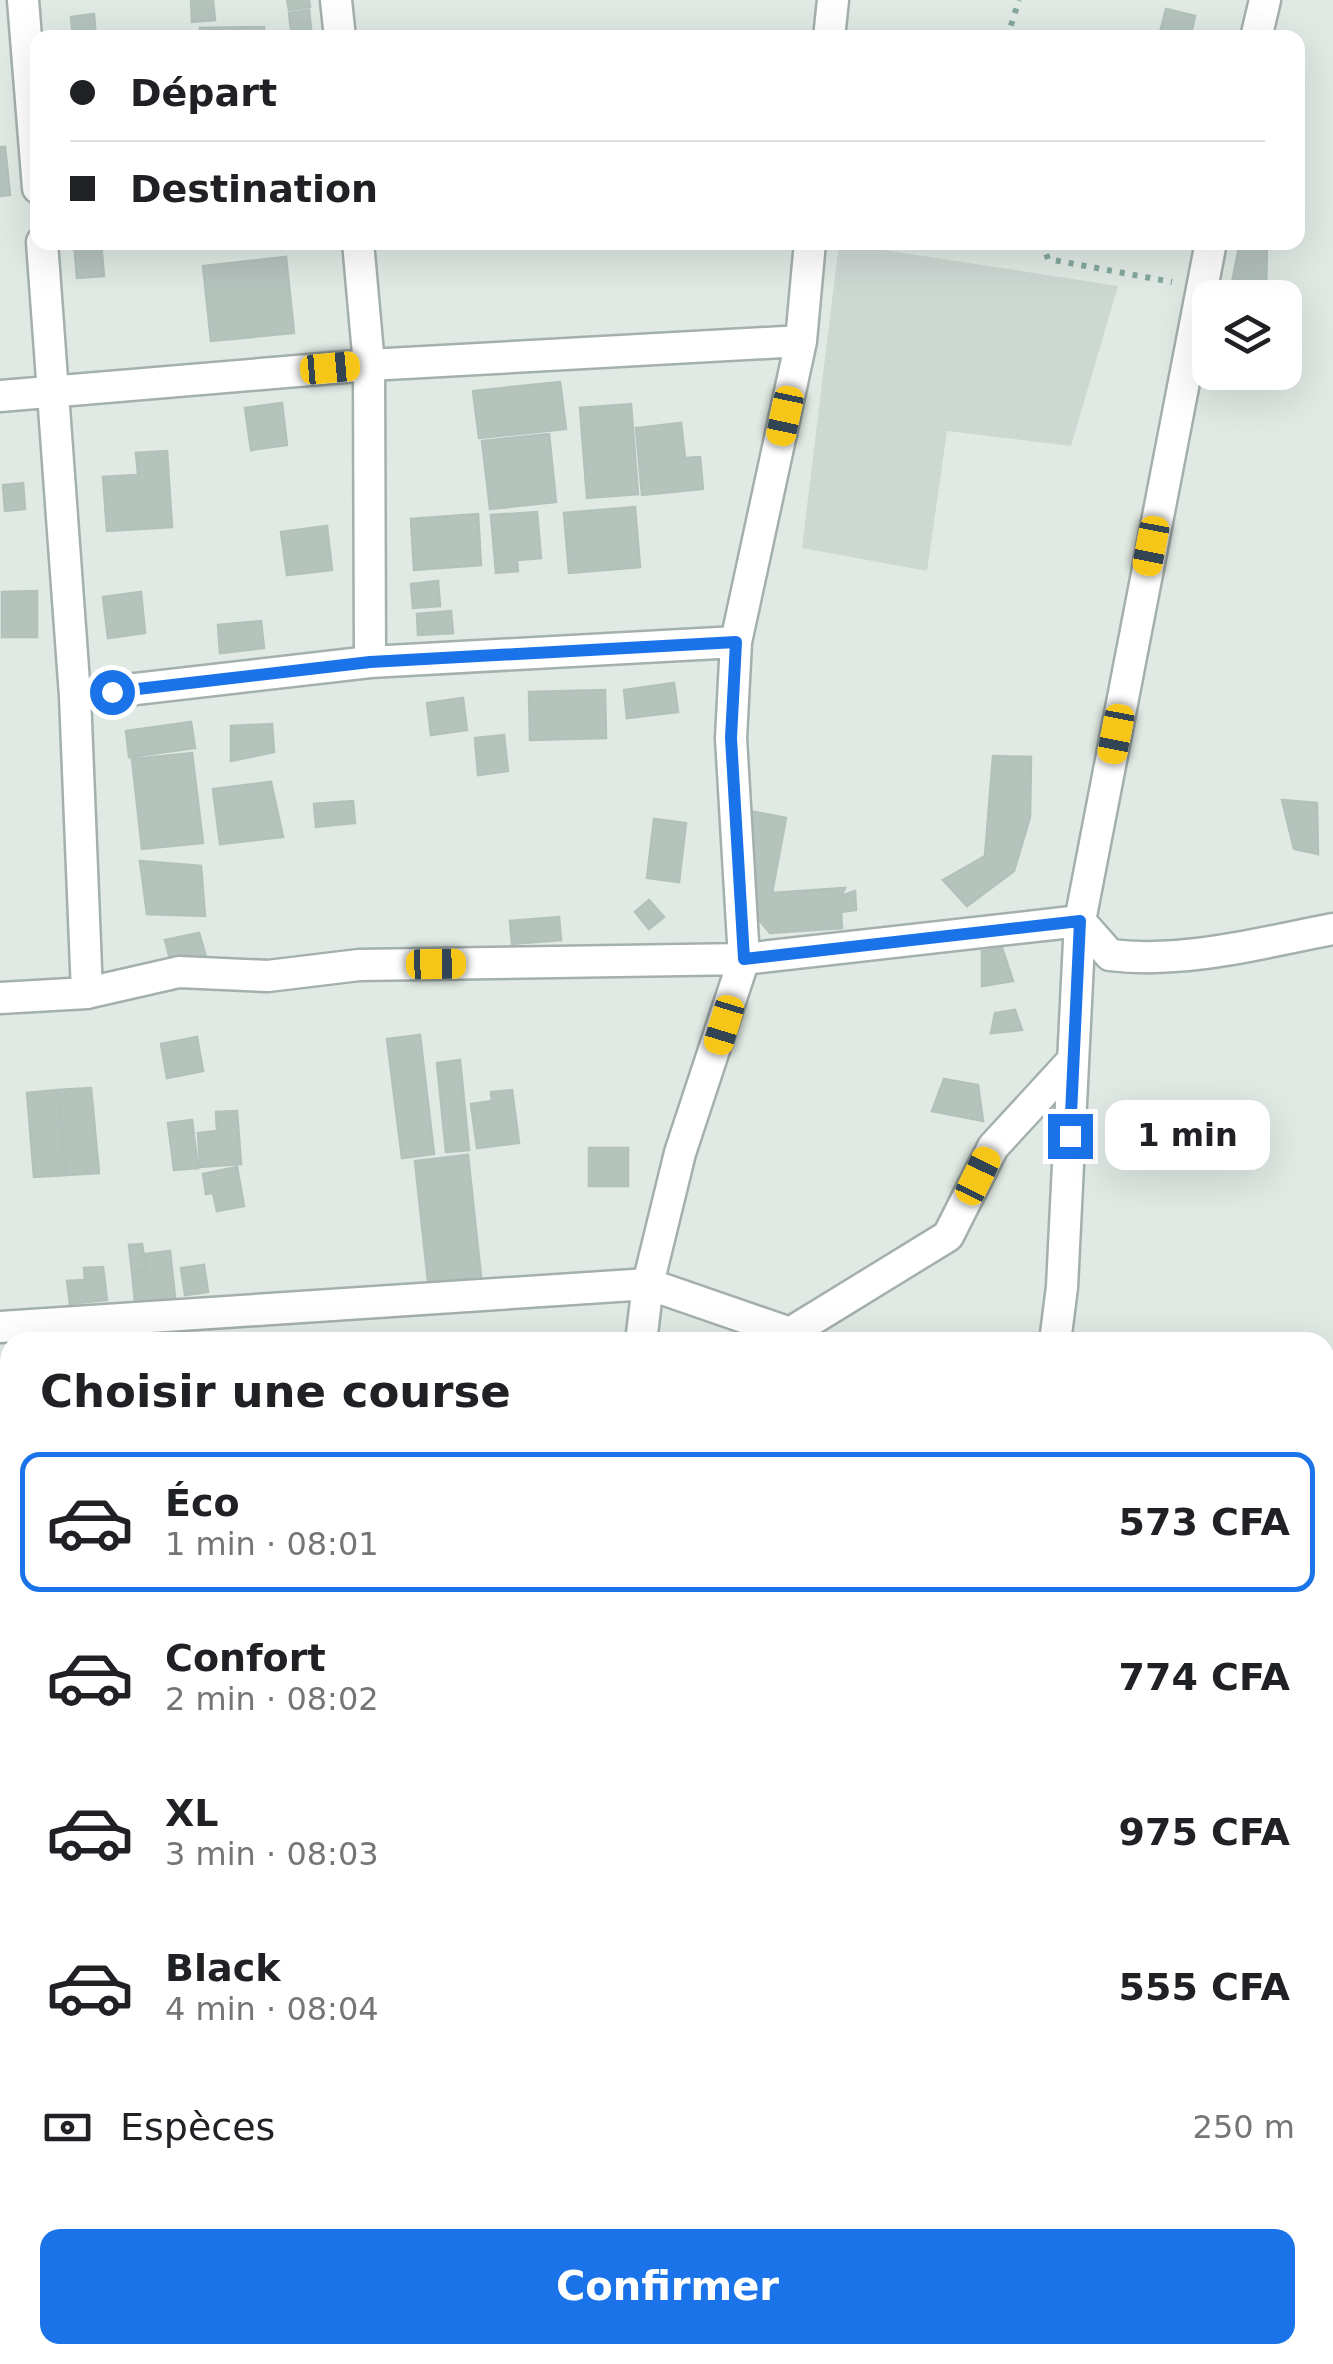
<!DOCTYPE html>
<html lang="fr">
<head>
<meta charset="utf-8">
<style>
	:root { --surface:#fff; --page:#f2f2f2; --text:#202124; --muted:#757577; --line:#e0e0e0; --accent:#1a73e8 }
	body { margin:0; font-family:"DejaVu Sans",sans-serif; background:var(--page); color:var(--text); height:100vh; display:flex; flex-direction:column; font-size:38px; white-space:nowrap }
	* { box-sizing:border-box; margin:0 }
	p { font-size:32px; color:var(--muted) }
	.icon { flex:none; width:55px; height:55px; fill:none; stroke:currentColor; stroke-width:2; stroke-linecap:round; stroke-linejoin:round }
	.map { position:relative; flex:1; overflow:hidden }
	.sheet { position:absolute; left:0px; top:1332px; width:1335px; height:1032px; display:flex; flex-direction:column; background:var(--surface); border-radius:30px 30px 0 0; box-shadow:0 10px 40px #0002 }
	.sheet>* { flex:none }
	.banner { position:absolute; left:30px; top:30px; width:1275px; height:220px; border-radius:20px; box-shadow:0 10px 40px #0002; display:grid; align-content:center; height:220px; padding:0 40px; background:var(--surface) }
	.fabs { position:absolute; left:1192px; top:280px; display:grid; gap:20px }
	.fabs a { display:grid; place-items:center; width:110px; height:110px; border-radius:20px; background:var(--surface); box-shadow:0 10px 40px #0002; font-size:50px }
	.end { position:absolute; width:45px; height:45px; margin:-22px; border:12px solid #1a73e8; background:#fff; box-shadow:0 0 0 5px #fff }
	.from { border-radius:50% }
	.bubble { position:absolute; height:70px; border-radius:20px; background:var(--surface); box-shadow:0 10px 40px #0002; font-size:32px; font-weight:600; line-height:70px; text-align:center }
	.car { position:absolute; width:30px; height:60px; margin:-30px -15px; border-radius:12px; box-shadow:0 0 8px 2px #0007; background:linear-gradient(#f5c518 24%,#345 0 40%,#f5c518 0 76%,#345 0 86%,#f5c518 0) }
	.banner b { display:flex; align-items:center; gap:35px; height:95px; font-size:38px }
	.banner b+b { border-top:2px solid var(--line) }
	.banner i { width:25px; height:25px; background:var(--text) }
	ul { padding:0; list-style:none }
	li { display:flex; align-items:center; gap:30px; height:140px; margin:0 20px 15px; padding:0 20px; border:5px solid transparent; border-radius:20px }
	li div { flex:1 }
	li b { display:block; font-size:38px }
	li em { font-style:normal; font-weight:600 }
	li.selected { border-color:var(--accent) }
	li>.icon { width:90px; height:90px; stroke-width:1.5 }
	h2 { padding:0 40px; font-size:45px; line-height:120px }
	.pay { display:flex; align-items:center; gap:25px; height:110px; padding:0 40px; font-size:38px }
	.pay p { margin-inline-start:auto }
	.cta { display:flex; gap:20px; margin-top:auto; padding:20px 40px }
	.cta a { flex:1; height:115px; border-radius:20px; background:var(--accent); color:#fff; font-size:40px; font-weight:600; line-height:115px; text-align:center }
	.map>svg:first-child { display:block }
	.built { fill:#ced8d3 }
	.building { fill:#b5c3bd; stroke:#b3c1bb; stroke-width:2.5 }
	.lines { fill:none; stroke-linecap:round; stroke-linejoin:round }
	.minor-casing { stroke:#a4b0ab; stroke-width:35 }
	.path { stroke:#84a89c; stroke-width:6; stroke-dasharray:5 8; stroke-linecap:butt }
	.minor { stroke:#fff; stroke-width:30 }
	.route { stroke:#1a73e8; stroke-width:12 }
</style>
</head>
<body>
<div class="map">
<svg width="1333" height="2364" viewBox="0 0 1333 2364">
	<rect width="100%" height="100%" fill="#e0e9e4"/>
	<path class="built" d="M839,243L1118,286L1071,446L947,431L927,571L802,548Z"/>
	<path class="building" d="M191,0H213L215,20L192,22Z
		M287,0H309L310,7L289,10Z
		M1166,9L1195,16L1190,38L1160,32Z
		M309,10L312,38H292L289,13Z
		M94,14L96,38H73L71,17Z
		M264,27V38H200V28Z
		M0,147H5L10,195L0,196Z
		M74,242H101L104,276L77,278Z
		M1240,242H1267L1266,298H1245L1230,293Z
		M286,257L294,333L211,341L203,266Z
		M560,382L566,429L479,438L473,391Z
		M282,403L287,445L251,450L245,408Z
		M631,404L638,494L587,498L580,408Z
		M681,423L685,458L700,457L703,489L642,495L636,428Z
		M549,434L556,502L490,509L482,441Z
		M167,451L172,527L107,531L103,477L138,475L136,453Z
		M23,483L25,509L5,511L3,485Z
		M635,507L640,567L569,573L564,513Z
		M537,512L541,558L517,560L518,571L496,573L491,515Z
		M478,514L481,565L414,570L411,519Z
		M327,526L332,570L287,575L281,532Z
		M438,581L440,606L413,608L411,584Z
		M37,591V637H2V592Z
		M141,592L145,633L108,638L103,597Z
		M451,611L453,633L418,635L417,614Z
		M261,621L264,648L220,653L218,625Z
		M674,683L678,712L627,718L624,690Z
		M605,690L606,738L530,740L529,692Z
		M463,698L467,730L431,735L427,703Z
		M191,722L195,748L129,757L126,731Z
		M272,724L274,752L231,761V726Z
		M504,735L508,771L478,775L475,738Z
		M192,753L203,843L142,849L132,759Z
		M993,756L1031,757L1030,817L1014,871L967,906L943,880L985,856Z
		M271,782L283,837L220,844L213,789Z
		M1282,800L1317,803L1318,854L1294,849Z
		M353,801L355,823L316,827L314,804Z
		M750,811L786,818L772,893L845,888L841,896L855,891L856,910L841,912L842,928L770,933L745,903L743,850Z
		M654,819L686,823L679,882L647,878Z
		M140,861L201,866L205,916L147,914Z
		M649,900L664,917L649,929L635,912Z
		M559,917L561,940L512,944L510,921Z
		M199,933L208,963L170,959L165,940Z
		M1002,948L1013,981L982,986V951Z
		M1015,1010L1022,1030L991,1033L995,1013Z
		M420,1035L434,1154L402,1158L387,1039Z
		M197,1037L203,1071L167,1078L161,1044Z
		M460,1060L469,1150L446,1152L437,1063Z
		M944,1079L978,1085L983,1121L932,1111Z
		M91,1088L99,1173L66,1175L58,1090Z
		M58,1090L66,1175L34,1177L27,1093Z
		M512,1090L519,1143L477,1148L471,1104L492,1101L491,1092Z
		M237,1111L241,1164L200,1167L198,1133L217,1131L216,1112Z
		M192,1120L198,1168L174,1170L168,1123Z
		M589,1148H628V1186H589Z
		M468,1155L482,1286L429,1291L415,1161Z
		M237,1167L244,1206L217,1211L213,1193L206,1194L203,1174Z
		M142,1244L146,1270L132,1272L129,1245Z
		M170,1251L175,1297L135,1302L132,1272L146,1270L145,1254Z
		M204,1265L208,1292L185,1295L181,1268Z
		M103,1267L107,1300L70,1304L67,1281L85,1280L84,1268Z
		M0,1507H3L7,1603L0,1604Z
		M282,2355H330V2364H283Z
		M753,2355H776L775,2364H752Z
		M1103,2355H1215L1214,2364H1161Z"/>
	<g class="lines">
		<defs>
			<path id="minor" d="M23,0L38,188
				M336,0L340,38
				M829,38L833,0
				M1256,38L1265,0
				M42,242L75,696L87,993
				M358,242L369,365L370,662
				M0,396L369,365L801,341
				M75,696L370,662L736,642
				M0,998L87,993L179,972L268,976L359,965L744,959L1080,921L1110,955C1184,964 1260,943 1333,929
				M0,1327L648,1284L790,1333L948,1236L993,1147L1073,1060
				M641,1342L648,1284L680,1153L744,959L731,738L736,642L801,341L810,242
				M1055,1342L1062,1287L1080,921L1211,242
				M0,1655L10,1654
				M1325,1825L1333,1767
				M1325,1867L1333,1866
				M0,1974L10,1973
				M185,2355V2364
				M518,2364L519,2355
				M857,2364L859,2355
				M1243,2364L1244,2355"/>
		</defs>
		<use href="#minor" class="minor-casing"/>
		<path class="path" d="M1007,38L1019,0
			M1042,242L1048,259L1172,282"/>
		<use href="#minor" class="minor"/>
	</g>
	<g class="lines">
		<path class="route" d="M112,692L370,662L736,642L731,738L744,959L1080,921L1070,1136"/>
	</g>
</svg>
<div class="fabs">
<a><svg class="icon" aria-label="layers" viewBox="0 0 24 24"><path d="M12 4l9 5-9 5-9-5zM3 14l9 5 9-5"/></svg></a>
</div>
<i class="end from" style="left:112px;top:692px"></i>
<i class="end" style="left:1070px;top:1136px"></i>
<div class="bubble" style="left:1105px;top:1100px;width:165px">1 min</div>
<i class="car" style="left:330px;top:368px;rotate:85deg"></i>
<i class="car" style="left:785px;top:416px;rotate:192deg"></i>
<i class="car" style="left:1151px;top:546px;rotate:191deg"></i>
<i class="car" style="left:1116px;top:734px;rotate:191deg"></i>
<i class="car" style="left:436px;top:964px;rotate:89deg"></i>
<i class="car" style="left:724px;top:1025px;rotate:197deg"></i>
<i class="car" style="left:978px;top:1176px;rotate:26deg"></i>
<div class="banner">
<b><i class="from"></i>Départ</b>
<b><i></i>Destination</b>
</div>
<section class="sheet">
<h2>Choisir une course</h2>
<ul>
<li class="selected"><svg class="icon" aria-label="car" viewBox="0 0 24 24"><path d="M5 17H2v-5l4-1 3-4h7l3 4 3 1v5h-3M9 17h6M6 11h13"/><circle cx="7" cy="17" r="2"/><circle cx="17" cy="17" r="2"/></svg><div><b>Éco</b><p>1 min · 08:01</p></div><em>573 CFA</em></li>
<li><svg class="icon" aria-label="car" viewBox="0 0 24 24"><path d="M5 17H2v-5l4-1 3-4h7l3 4 3 1v5h-3M9 17h6M6 11h13"/><circle cx="7" cy="17" r="2"/><circle cx="17" cy="17" r="2"/></svg><div><b>Confort</b><p>2 min · 08:02</p></div><em>774 CFA</em></li>
<li><svg class="icon" aria-label="car" viewBox="0 0 24 24"><path d="M5 17H2v-5l4-1 3-4h7l3 4 3 1v5h-3M9 17h6M6 11h13"/><circle cx="7" cy="17" r="2"/><circle cx="17" cy="17" r="2"/></svg><div><b>XL</b><p>3 min · 08:03</p></div><em>975 CFA</em></li>
<li><svg class="icon" aria-label="car" viewBox="0 0 24 24"><path d="M5 17H2v-5l4-1 3-4h7l3 4 3 1v5h-3M9 17h6M6 11h13"/><circle cx="7" cy="17" r="2"/><circle cx="17" cy="17" r="2"/></svg><div><b>Black</b><p>4 min · 08:04</p></div><em>555 CFA</em></li>
</ul>
<div class="pay"><svg class="icon" aria-label="cash" viewBox="0 0 24 24"><path d="M3 7h18v10H3z"/><circle cx="12" cy="12" r="2"/></svg>Espèces<p>250 m</p></div>
<div class="cta"><a>Confirmer</a></div>
</section>
</div>
</body>
</html>
